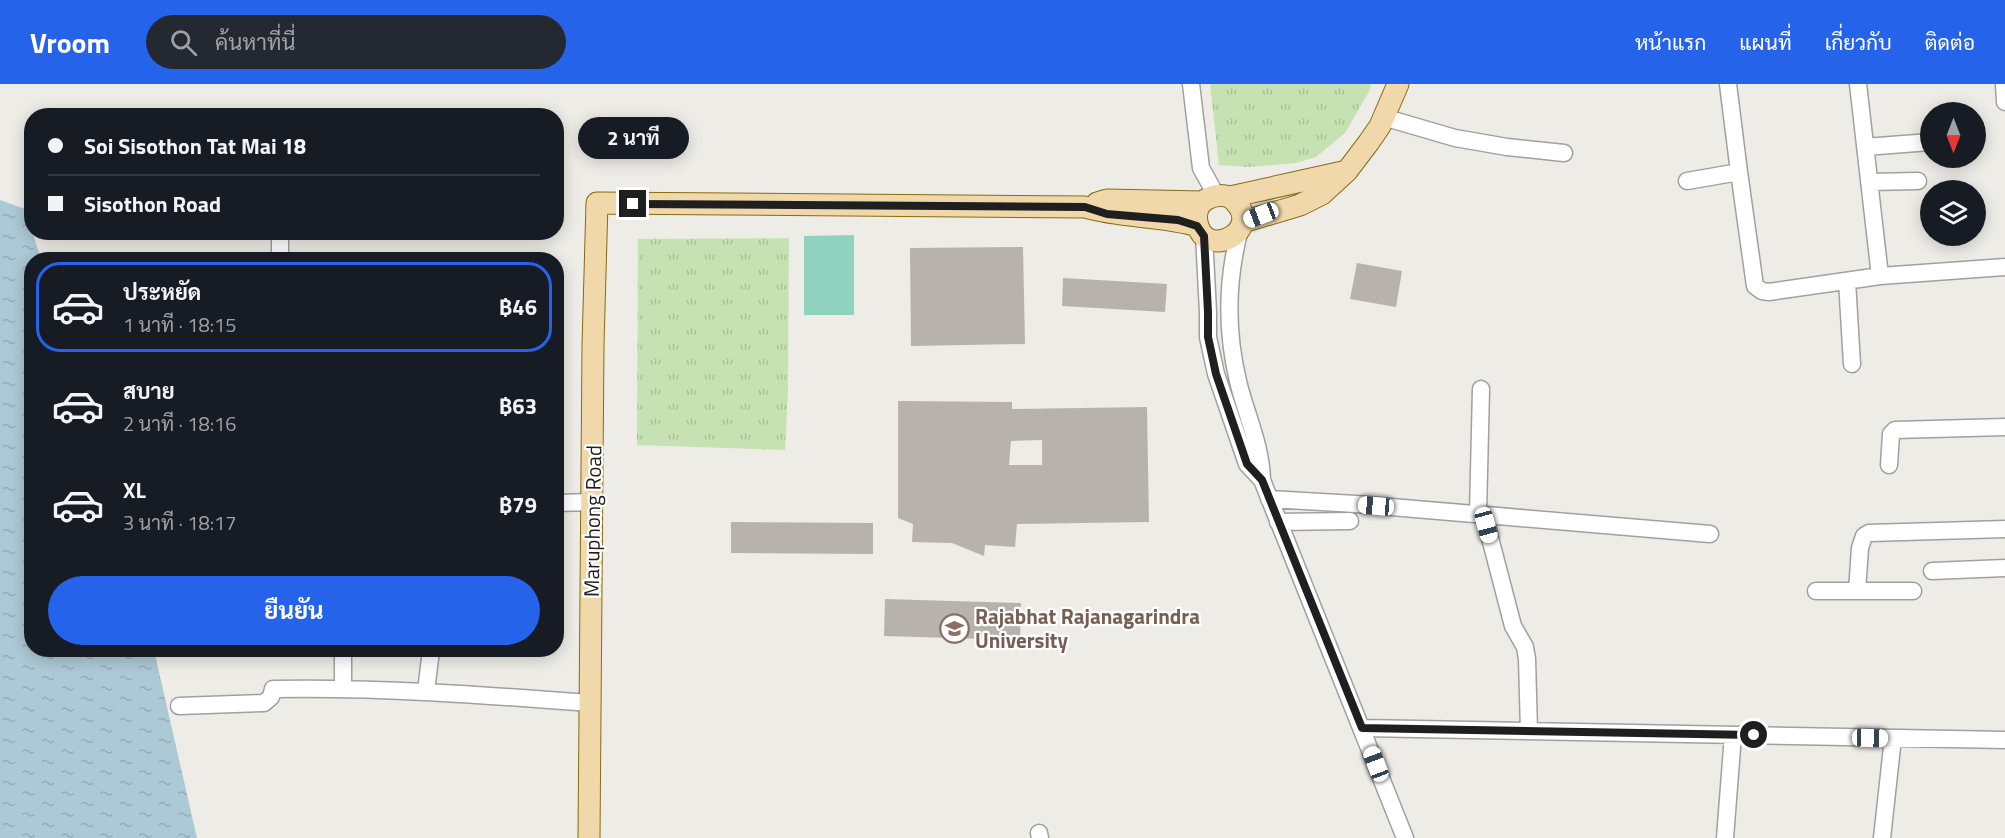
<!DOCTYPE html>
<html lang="th">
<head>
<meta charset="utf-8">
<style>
	:root { --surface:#171b24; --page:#242831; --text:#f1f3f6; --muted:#9ea1a6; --line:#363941; --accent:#2563eb }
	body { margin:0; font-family:"Titillium Web",Sarabun,sans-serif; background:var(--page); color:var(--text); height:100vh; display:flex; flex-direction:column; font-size:22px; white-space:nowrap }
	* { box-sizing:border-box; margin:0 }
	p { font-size:20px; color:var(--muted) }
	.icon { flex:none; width:33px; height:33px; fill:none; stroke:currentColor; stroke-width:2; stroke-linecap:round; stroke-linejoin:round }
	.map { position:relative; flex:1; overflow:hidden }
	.panel { position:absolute; left:24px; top:168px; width:540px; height:405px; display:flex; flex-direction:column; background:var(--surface); border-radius:24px; box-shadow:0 3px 15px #0003 }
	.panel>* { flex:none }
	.banner { position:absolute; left:24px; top:24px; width:540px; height:132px; border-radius:24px; box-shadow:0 3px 15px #0003; display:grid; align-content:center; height:132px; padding:0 24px; background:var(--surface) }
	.needle { width:39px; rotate:180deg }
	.fabs { position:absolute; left:1920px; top:18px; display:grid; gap:12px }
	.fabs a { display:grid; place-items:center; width:66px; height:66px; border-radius:50%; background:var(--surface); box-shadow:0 3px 15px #0003; font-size:30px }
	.end { position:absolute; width:27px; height:27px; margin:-14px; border:8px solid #1f1f1f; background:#fff; box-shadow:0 0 0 3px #fff }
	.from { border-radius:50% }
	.bubble { position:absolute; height:42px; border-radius:21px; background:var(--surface); box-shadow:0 3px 15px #0003; font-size:20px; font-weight:700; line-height:42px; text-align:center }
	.car { position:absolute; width:18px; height:36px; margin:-18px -9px; border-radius:8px; box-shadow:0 0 4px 2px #0007; background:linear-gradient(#fff 24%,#345 0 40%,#fff 0 76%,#345 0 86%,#fff 0) }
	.banner b { display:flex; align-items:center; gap:21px; height:57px; font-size:22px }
	.banner b+b { border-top:2px solid var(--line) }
	.banner i { width:15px; height:15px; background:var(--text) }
	ul { padding:10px 0 0; list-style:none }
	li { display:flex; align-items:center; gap:18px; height:90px; margin:0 12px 9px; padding:0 12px; border:3px solid transparent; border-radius:24px }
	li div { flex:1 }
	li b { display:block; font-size:22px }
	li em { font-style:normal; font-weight:700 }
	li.on { border-color:var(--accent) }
	li>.icon { width:54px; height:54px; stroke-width:1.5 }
	.action { display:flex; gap:12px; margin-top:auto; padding:12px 24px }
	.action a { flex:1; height:69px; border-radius:36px; background:var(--accent); color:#fff; font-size:24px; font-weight:700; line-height:69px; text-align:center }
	header { display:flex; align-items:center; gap:36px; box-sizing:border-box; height:84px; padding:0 30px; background:var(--accent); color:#fff }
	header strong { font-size:28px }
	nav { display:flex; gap:33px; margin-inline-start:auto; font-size:21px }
	.search { width:420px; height:54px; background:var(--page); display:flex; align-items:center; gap:15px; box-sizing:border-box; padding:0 21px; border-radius:33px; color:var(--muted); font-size:22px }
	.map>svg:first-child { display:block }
	.grass { fill:url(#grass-tufts) }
	.pitch { fill:#8fd3bf }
	.water { fill:url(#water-ripples) }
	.building { fill:#b7b2ad; fill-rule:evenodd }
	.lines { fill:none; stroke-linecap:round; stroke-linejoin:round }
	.minor-casing { stroke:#a0a0a0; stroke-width:19 }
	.major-casing { stroke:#876b13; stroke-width:23 }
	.minor { stroke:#fff; stroke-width:16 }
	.major { stroke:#f0d8aa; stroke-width:21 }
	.route { stroke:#1f1f1f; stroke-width:8 }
	.labels { text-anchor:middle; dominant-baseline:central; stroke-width:4.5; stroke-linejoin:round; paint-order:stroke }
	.street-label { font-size:21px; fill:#1f1f1f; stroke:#fff }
	.education-label { font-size:21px; font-weight:bold; fill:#785e54; stroke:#fff; text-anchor:start }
</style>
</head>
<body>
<header>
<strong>Vroom</strong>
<div class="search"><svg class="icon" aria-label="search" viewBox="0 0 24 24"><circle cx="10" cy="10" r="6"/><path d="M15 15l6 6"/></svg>ค้นหาที่นี่</div>
<nav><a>หน้าแรก</a><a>แผนที่</a><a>เกี่ยวกับ</a><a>ติดต่อ</a></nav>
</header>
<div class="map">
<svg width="2005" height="754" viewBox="0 0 2005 754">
	<defs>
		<pattern id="grass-tufts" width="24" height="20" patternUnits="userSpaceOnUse" patternTransform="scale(1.5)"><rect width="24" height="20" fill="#c6e2b3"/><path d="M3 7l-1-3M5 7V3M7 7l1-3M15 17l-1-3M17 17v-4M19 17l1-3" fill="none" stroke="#aac19a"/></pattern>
		<pattern id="water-ripples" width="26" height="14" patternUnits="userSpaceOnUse" patternTransform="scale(1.5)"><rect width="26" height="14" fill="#acc9d6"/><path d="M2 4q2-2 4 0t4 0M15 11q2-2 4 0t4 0" fill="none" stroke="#94acb7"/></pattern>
	</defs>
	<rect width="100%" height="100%" fill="#eeece6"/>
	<path class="grass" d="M1210,0H1371L1370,6L1345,49L1316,73L1296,79L1248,83L1219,81Z
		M789,154L788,305L785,366L637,361L638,155Z"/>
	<path class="pitch" d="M854,151V231H804V152Z"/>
	<path class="water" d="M0,116L25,125L41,175L32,176V566H154L197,754H0Z"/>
	<path class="building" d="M1023,163L1025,260L911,262L910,164Z
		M1357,179L1402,187L1396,223L1350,215Z
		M1063,194L1167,200L1165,228L1062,222Z
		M898,317L1012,318V325L1147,323L1149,438L1017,440L1015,463L985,461L984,472L952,459L912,458L913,440L898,434ZM1042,356V381H1009L1011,357Z
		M731,438L873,439V470L731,469Z
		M885,515L1021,519L1020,556L884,552Z"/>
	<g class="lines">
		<defs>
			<path id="minor" d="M1191,0L1201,84L1216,111
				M1728,0L1739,88
				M1858,0L1880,192L2005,183
				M2004,0L2005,18
				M1383,33L1455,54L1507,63L1564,69
				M1865,63L1930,58
				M1687,97L1739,88L1755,202L1762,207L1769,208L1880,192
				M1869,98L1918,97
				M1240,145C1227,194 1226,247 1238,297C1246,331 1261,360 1262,396L1405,754
				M1204,151L1208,228V253L1216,290L1247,380L1262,396
				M280,153V176
				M1847,197L1852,280
				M1889,381L1891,350L1895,346L2005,343
				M1269,415L1356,420L1710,450
				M556,419L592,418
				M1478,430L1481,305
				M1484,431L1513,542L1525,563L1527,575L1529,647
				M1278,438L1350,437
				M1932,487L2005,484
				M1816,507H1857
				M1913,507H1857L1860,464L1864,452L1869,449L2005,445
				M343,566V604
				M426,607L431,566
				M179,622L264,619L271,613L273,605C379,603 484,611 590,619
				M1362,644L2005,656
				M1039,749L1040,754
				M1725,754L1733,651
				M1882,754L1893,654"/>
			<path id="major" d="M1230,113C1270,145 1204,179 1197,138C1193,117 1213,108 1230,113L1347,87
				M1097,119L1107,116L1202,118
				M1243,138L1300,121L1322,110L1347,87L1369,58L1380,42L1398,0
				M589,754L593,261L597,119L1085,123C1122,134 1161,131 1198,142"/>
		</defs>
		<use href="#minor" class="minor-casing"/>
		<use href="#major" class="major-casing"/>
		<use href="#minor" class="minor"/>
		<use href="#major" class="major"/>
	</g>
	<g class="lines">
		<path class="route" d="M633,120L1085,123L1107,130L1178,136L1197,142L1204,152L1208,228V253L1216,290L1247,380L1262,396L1362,644L1754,651"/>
	</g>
	<defs>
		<symbol id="university-ring" viewBox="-11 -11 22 22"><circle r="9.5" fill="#fff" stroke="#8d6e63" stroke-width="1.5"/><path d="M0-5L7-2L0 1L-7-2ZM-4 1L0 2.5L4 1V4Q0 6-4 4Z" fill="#8d6e63"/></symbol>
	</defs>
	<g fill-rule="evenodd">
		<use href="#university-ring" x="938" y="528" width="33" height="33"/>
	</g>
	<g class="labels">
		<g class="street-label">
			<text transform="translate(592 437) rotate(-89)">Maruphong Road</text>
		</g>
		<g class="education-label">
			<text x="975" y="532">Rajabhat Rajanagarindra<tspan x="975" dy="24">University</tspan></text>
		</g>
	</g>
</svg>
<div class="fabs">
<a><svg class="needle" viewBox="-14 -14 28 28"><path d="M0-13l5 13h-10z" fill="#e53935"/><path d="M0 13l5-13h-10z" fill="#9ea1a6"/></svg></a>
<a><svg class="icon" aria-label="layers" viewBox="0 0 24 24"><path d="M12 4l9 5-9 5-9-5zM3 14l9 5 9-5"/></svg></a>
</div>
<i class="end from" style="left:1754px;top:651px"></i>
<i class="end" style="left:633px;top:120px"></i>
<div class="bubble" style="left:578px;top:33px;width:111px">2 นาที</div>
<i class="car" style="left:1261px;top:131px;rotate:249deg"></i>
<i class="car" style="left:1376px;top:422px;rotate:275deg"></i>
<i class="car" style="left:1486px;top:441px;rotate:165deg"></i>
<i class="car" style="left:1870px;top:654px;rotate:91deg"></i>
<i class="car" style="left:1376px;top:680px;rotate:339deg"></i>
<div class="banner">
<b><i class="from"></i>Soi Sisothon Tat Mai 18</b>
<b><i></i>Sisothon Road</b>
</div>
<section class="panel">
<ul>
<li class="on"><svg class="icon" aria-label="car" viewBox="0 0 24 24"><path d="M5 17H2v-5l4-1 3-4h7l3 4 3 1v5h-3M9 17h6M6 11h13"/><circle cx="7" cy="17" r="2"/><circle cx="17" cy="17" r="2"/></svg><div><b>ประหยัด</b><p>1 นาที · 18:15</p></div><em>฿46</em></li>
<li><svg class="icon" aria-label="car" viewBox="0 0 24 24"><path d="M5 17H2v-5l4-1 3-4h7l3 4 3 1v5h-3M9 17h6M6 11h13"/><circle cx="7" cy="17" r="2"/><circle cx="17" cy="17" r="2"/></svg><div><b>สบาย</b><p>2 นาที · 18:16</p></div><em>฿63</em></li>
<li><svg class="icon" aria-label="car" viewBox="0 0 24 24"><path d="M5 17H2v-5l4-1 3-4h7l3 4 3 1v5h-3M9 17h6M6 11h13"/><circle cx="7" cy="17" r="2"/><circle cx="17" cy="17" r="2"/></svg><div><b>XL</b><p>3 นาที · 18:17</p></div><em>฿79</em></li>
</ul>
<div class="action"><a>ยืนยัน</a></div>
</section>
</div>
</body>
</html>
